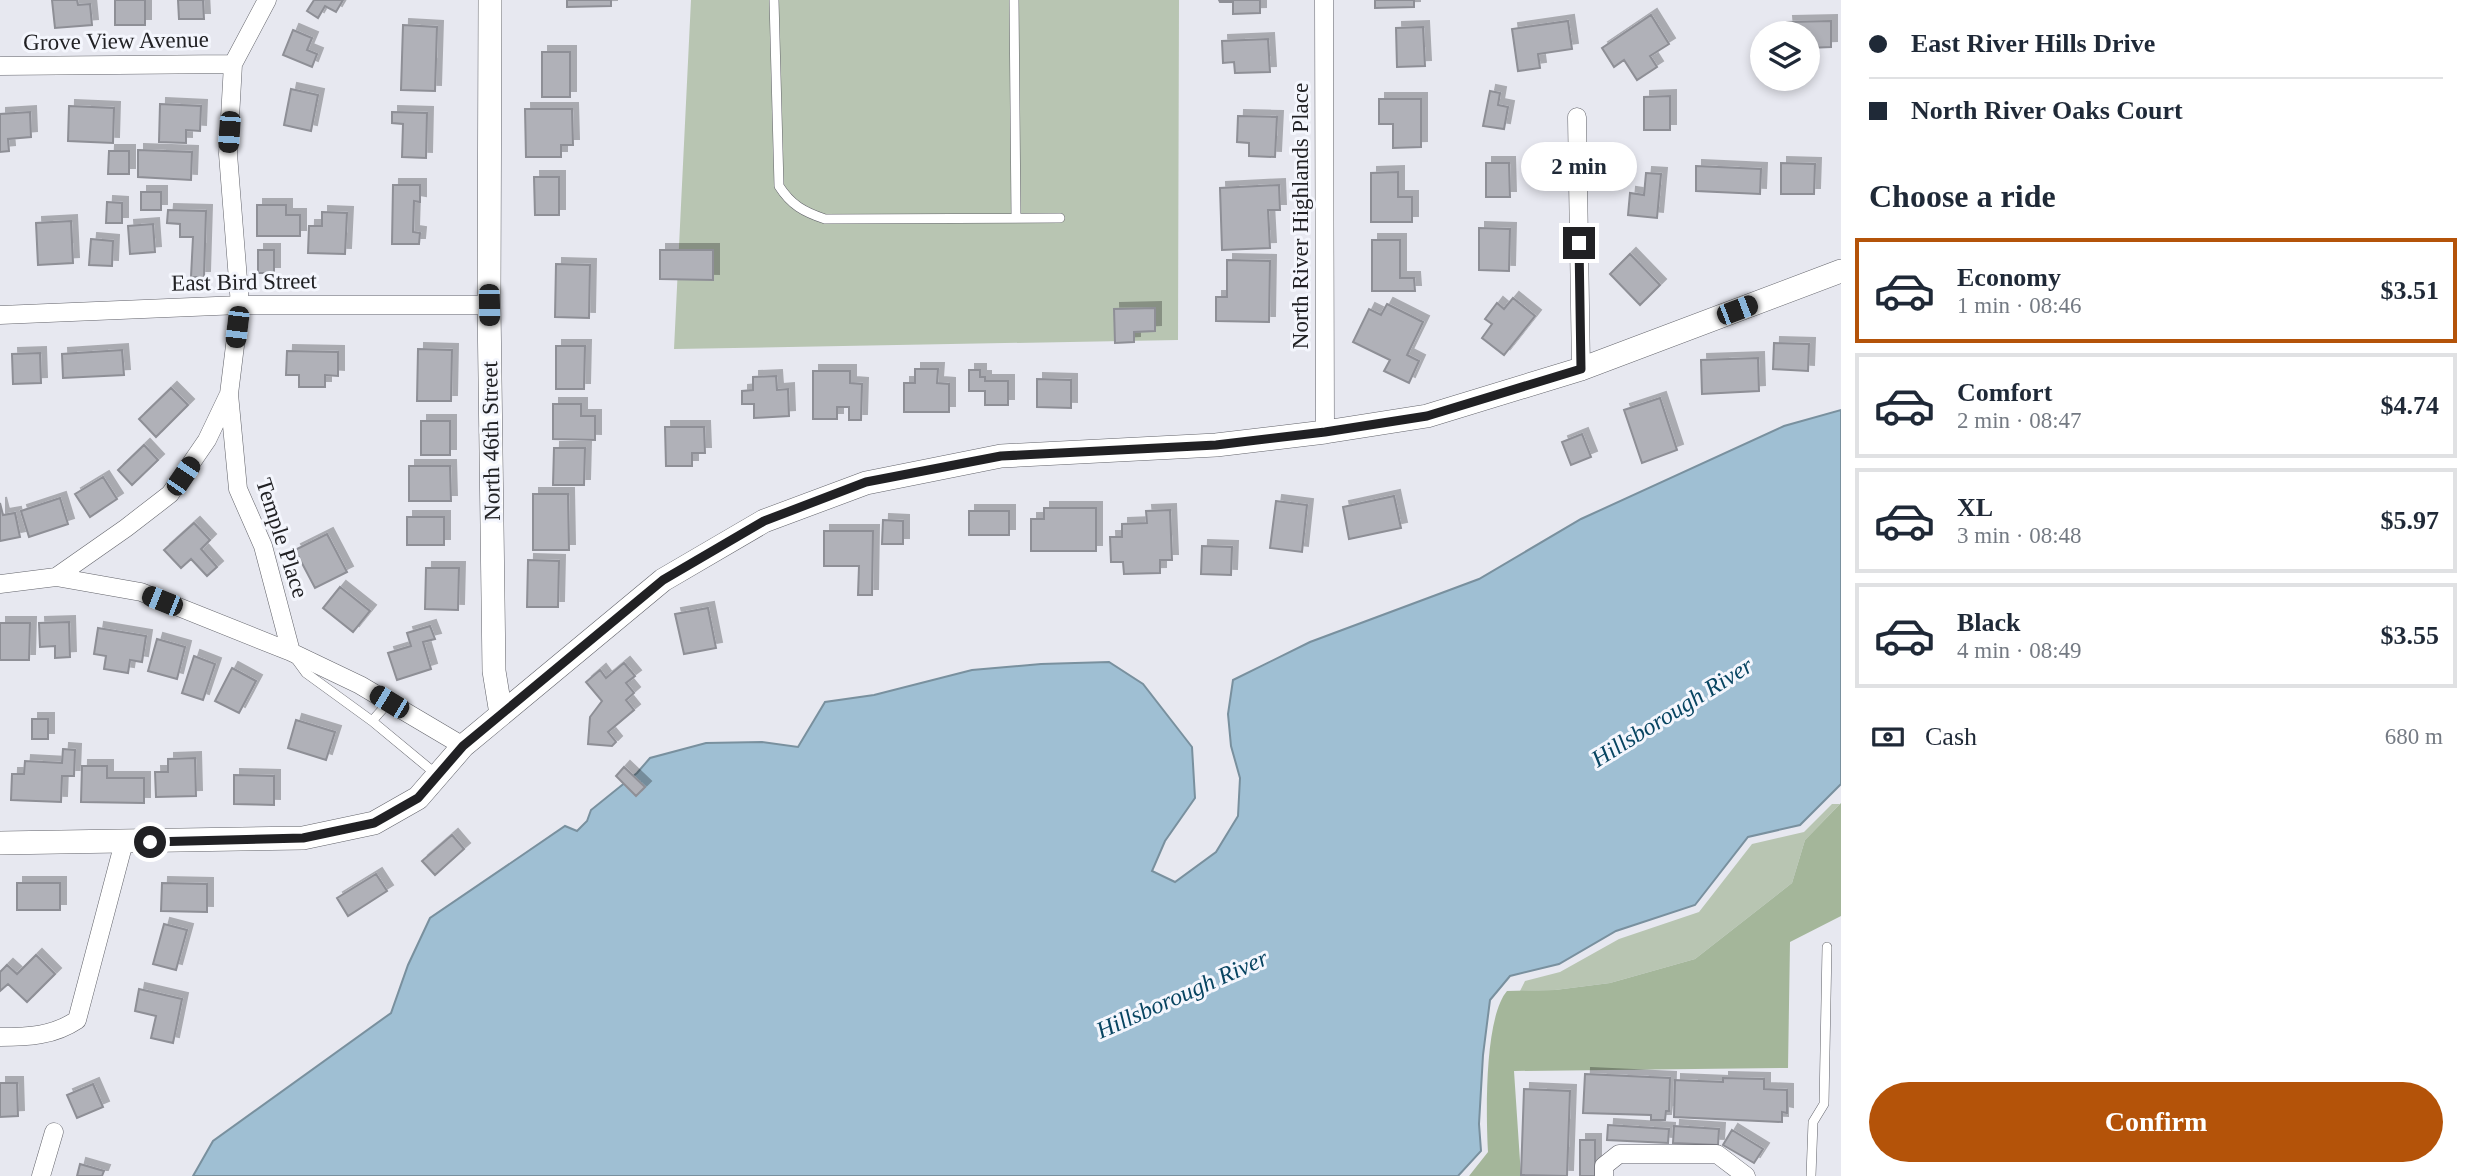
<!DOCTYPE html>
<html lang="en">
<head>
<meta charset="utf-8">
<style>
	:root { --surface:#fff; --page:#f6f6f7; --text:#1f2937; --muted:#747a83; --line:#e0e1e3; --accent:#b45309 }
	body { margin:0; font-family:"Times New Roman",serif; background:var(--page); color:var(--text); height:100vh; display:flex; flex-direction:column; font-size:26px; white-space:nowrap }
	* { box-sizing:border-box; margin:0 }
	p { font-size:23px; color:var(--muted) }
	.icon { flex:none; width:38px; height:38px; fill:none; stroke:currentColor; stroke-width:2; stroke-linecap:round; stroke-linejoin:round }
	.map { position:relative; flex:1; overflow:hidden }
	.drawer { display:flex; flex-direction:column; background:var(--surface); width:630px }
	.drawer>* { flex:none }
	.hud { display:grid; align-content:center; height:154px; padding:0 28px; background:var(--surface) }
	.fabs { position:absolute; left:1750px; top:21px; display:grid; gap:14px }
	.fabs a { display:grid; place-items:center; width:70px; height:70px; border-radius:50%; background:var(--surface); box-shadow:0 4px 10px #0003; font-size:35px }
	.end { position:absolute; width:32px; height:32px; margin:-16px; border:9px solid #212124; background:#fff; box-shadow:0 0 0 4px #fff }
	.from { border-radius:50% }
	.bubble { position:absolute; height:49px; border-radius:24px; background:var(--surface); box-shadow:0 4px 10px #0003; font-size:23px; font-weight:600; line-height:49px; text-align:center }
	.car { position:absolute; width:21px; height:42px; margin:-21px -10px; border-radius:9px; box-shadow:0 0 5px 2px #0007; background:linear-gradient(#222 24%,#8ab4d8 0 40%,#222 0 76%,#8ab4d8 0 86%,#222 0) }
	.hud b { display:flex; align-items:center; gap:24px; height:66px; font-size:26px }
	.hud b+b { border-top:2px solid var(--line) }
	.hud i { width:18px; height:18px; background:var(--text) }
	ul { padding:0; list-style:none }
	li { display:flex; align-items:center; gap:21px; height:105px; margin:0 14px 10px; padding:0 14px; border:4px solid var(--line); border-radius:0px }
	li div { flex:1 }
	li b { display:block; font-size:26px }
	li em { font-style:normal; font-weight:600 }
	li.on { border-color:var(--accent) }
	li>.icon { width:63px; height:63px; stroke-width:1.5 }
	h2 { padding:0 28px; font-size:32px; line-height:84px }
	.pay { display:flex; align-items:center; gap:18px; height:77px; padding:0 28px; font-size:26px }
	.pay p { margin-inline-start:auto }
	.action { display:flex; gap:14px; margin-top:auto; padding:14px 28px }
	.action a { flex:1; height:80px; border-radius:42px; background:var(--accent); color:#fff; font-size:28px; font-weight:600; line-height:80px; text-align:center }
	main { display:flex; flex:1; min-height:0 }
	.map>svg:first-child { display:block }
	.green { fill:#b8c5b2 }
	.forest { fill:#a4b69a }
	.water { fill:#9fbfd3; stroke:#79909e; stroke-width:2 }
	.building { fill:#b0b1b8; stroke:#8e8f96; stroke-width:2; filter:url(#shadow) }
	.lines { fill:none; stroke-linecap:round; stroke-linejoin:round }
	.service-casing { stroke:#62636a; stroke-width:10 }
	.minor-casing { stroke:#62636a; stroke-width:19 }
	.tertiary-casing { stroke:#62636a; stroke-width:24 }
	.service { stroke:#fff; stroke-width:9 }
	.minor { stroke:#fff; stroke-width:18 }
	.tertiary { stroke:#fff; stroke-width:23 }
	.route { stroke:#212124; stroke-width:9 }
	.labels { text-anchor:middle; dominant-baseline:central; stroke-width:6; stroke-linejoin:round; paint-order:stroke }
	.street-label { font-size:23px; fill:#212124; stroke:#f4f6fd }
	.water-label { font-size:24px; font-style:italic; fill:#074461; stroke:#f4f6fd }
</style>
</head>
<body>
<main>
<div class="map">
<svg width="1841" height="1176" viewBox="0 0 1841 1176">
	<defs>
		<filter id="shadow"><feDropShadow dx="6" dy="-6" stdDeviation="0" flood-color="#0004"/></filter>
	</defs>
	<rect width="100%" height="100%" fill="#e7e8f0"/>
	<path class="green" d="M691,0H1179L1178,340L674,349Z
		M1832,804H1840L1805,840L1792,883L1695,959L1610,983L1555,990L1520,991L1525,981L1560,972L1619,939L1699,912L1752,844L1804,832Z"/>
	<path class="forest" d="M1841,803V916L1790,942L1788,1068L1514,1071L1521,1176H1469L1488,1152C1486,1116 1484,1018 1507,991L1555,990L1610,983L1695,959L1792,883L1805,840Z"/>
	<path class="water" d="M1841,410V784L1800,825L1748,837L1695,905L1616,931L1559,964L1510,976L1490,1000L1483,1055L1479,1124L1481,1151L1458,1176H193L213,1141L391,1013L408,965L430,918L565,826L577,831L587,821L591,810L637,773L650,758L706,743L762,742L798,747L825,702L874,695L972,670L1041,664L1109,662L1143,684L1192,747L1195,798L1165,841L1152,871L1175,882L1216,852L1238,816L1240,778L1231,746L1228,714L1233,680L1310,642L1479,579L1581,519L1784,426Z"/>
	<path class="building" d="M52,0H77L78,5L90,4L92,25L55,28Z
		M115,0H145V25H115Z
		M178,0H203L204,19H179Z
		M314,0H343L336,12L325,6L318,18L307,11Z
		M567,0H611V6L567,7Z
		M1219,0H1260V13L1233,14V2H1220Z
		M1375,0H1414V7L1375,8Z
		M1651,15L1669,44L1650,56L1657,67L1637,80L1624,60L1614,67L1602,48Z
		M1568,21L1572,49L1538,54L1540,68L1518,71L1512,29Z
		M1831,21V47L1808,48V33H1788L1787,22Z
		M403,25L437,27L435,91L401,90Z
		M1423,27L1425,66L1397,67L1396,28Z
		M293,30L312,38L307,50L317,54L312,67L283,55Z
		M1268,39L1270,72L1235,73L1234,62L1223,63L1222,41Z
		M542,52H570V97H542Z
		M291,89L318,95L311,131L284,125Z
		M1490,91L1500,93L1498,105L1508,107L1504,129L1483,126Z
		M1670,96V130H1644V97Z
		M1379,99H1421V147L1393,148V124H1379Z
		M160,104L201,106L200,131L186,130V143L159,142Z
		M69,106L114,108L113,143L68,141Z
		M525,109H572L573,145H561V157H526Z
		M30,112L31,137L8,139L9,151L0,152V114Z
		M392,112L427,113L426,158L402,157L403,124L392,123Z
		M1238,116L1277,117L1275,157L1249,156V143L1237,142Z
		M138,150L192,152L191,180L138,177Z
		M109,151H129V174H108Z
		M1486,163H1509L1510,197H1486Z
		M1781,163L1815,164L1814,194H1781Z
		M1696,166L1761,169L1760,194L1696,191Z
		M1398,172V197H1412V222H1371V173Z
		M1646,173L1661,174L1657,218L1628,215L1630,193L1644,195Z
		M534,177H559V215H535Z
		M393,185H420V202L414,201L413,232L420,233L419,244H392Z
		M1279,185L1280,210H1268L1270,248L1222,250L1220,188Z
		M141,192H161V210H141Z
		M107,202L122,203V223H106Z
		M257,205H286V215H300V236H257Z
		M168,210L206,211L204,277H191L193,237H180V224L167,223Z
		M322,212L347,213L345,254L308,253L309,226H322Z
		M71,221L73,263L38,265L36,223Z
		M153,224L155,252L130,254L128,226Z
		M1479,228L1510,229L1509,271L1479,270Z
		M91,239L113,241L112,266L89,265Z
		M1372,240H1400V278H1414L1415,291H1372Z
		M258,250H274V273H258Z
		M660,250H713V280L660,279Z
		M1630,254L1660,285L1640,305L1610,274Z
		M1227,260L1270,261L1269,322L1216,321V297H1227Z
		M556,264L590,265L589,318L555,317Z
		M1513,298L1535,316L1504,355L1482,338L1492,324L1485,319L1497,303L1504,309Z
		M1387,304L1423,322L1407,355L1419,361L1409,383L1384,371L1390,360L1353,342L1369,309L1381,315Z
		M1155,308V331L1134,332V342L1115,343L1114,309Z
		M1774,343L1809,344L1808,371L1773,369Z
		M556,346H585L584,389H556Z
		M418,349L452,350L451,401H417Z
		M122,350L124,375L63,378L62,354Z
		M287,351L338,352V376L325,375V387H299V375H286Z
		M40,353L41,383L13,384L12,354Z
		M1758,358L1759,391L1702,394L1701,360Z
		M915,369H938L937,383L949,384V412H904V383H915Z
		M969,370H980V377H985V381H1008V405H985V391H969Z
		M813,371H850V383L862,384L861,420H849V407H837V419H813Z
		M776,376L777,390L788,389L789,416L754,418V404H742V391L753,390V377Z
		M1037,379L1071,380V408L1037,407Z
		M171,388L188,405L156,437L139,419Z
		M1660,398L1677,450L1642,463L1624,410Z
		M553,404H581V416H595V440L553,439Z
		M421,421H450V455H421Z
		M665,427H704L705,453H692V466H666Z
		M1582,434L1591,457L1571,465L1562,442Z
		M144,445L158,460L132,485L118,470Z
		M554,448H585L584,485H553Z
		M409,466H450L451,501H409Z
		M103,477L117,499L90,517L75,494Z
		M533,494H568L569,550H533Z
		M1394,496L1401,528L1349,539L1343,507Z
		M60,498L68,524L29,537L21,511Z
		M1276,501L1307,505L1302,552L1270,548Z
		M0,503L3,515L15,513L20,537L0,541Z
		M1044,508H1096V551H1031V519H1044Z
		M1170,510L1172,560H1160V573L1124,574L1123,562H1111L1110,537H1122V524L1147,523L1146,511Z
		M969,511H1009V535H969Z
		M407,517H444V545H407Z
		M883,520L903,521V544H882Z
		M194,523L210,540L201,549L217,567L207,576L191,559L181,568L164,550Z
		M824,531H873L872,595H858L859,566H824Z
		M327,534L347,572L315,588L295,550Z
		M1202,546L1232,547L1231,575L1201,574Z
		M528,560L559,561L558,607H527Z
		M426,568H459L458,610L425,609Z
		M340,587L370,611L353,632L323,608Z
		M708,608L716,648L684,654L675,614Z
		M69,622L70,657L55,658V646L40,647L39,623Z
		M0,623H30L29,660H0Z
		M430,626L435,639L423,642L431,669L397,680L388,653L411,646L407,633Z
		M98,628L146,636L142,662L130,660L128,673L104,669L106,656L94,654Z
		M157,639L185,647L177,679L148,671Z
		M194,656L215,664L203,700L182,693Z
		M624,663L635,676L626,683L634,693L626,700L634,710L608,732L616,742L612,746L588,744L590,717L602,701L586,682L600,670L606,678Z
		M232,668L256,681L239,713L215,701Z
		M32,719H48V739H32Z
		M296,720L335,732L326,760L288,748Z
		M63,749L75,750L74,776H62L61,802L11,800L12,774H24L25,761L62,763Z
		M195,758L196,796L156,797L155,772H168V759Z
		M82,766H107V778H144V803L81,802Z
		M624,767L645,787L636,796L616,776Z
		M234,775L274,776V805L234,804Z
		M452,835L464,849L435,875L422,861Z
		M376,874L387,891L348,916L337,898Z
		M17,883H60V910H17Z
		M162,883L207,884V912L161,911Z
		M164,924L187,930L176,970L153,964Z
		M36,955L55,974L27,1002L8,984L0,991V972L7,965L17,974Z
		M139,989L182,999L173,1043L151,1038L156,1016L135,1011Z
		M1585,1074L1670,1078L1669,1111H1666L1665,1120H1651V1115L1583,1113Z
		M1723,1078L1764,1079V1089L1787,1090V1113L1782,1112V1122L1674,1117L1675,1080L1723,1082Z
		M0,1083H17L18,1116L0,1117Z
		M93,1084L103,1107L77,1118L67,1095Z
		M1524,1089L1570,1091L1567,1176L1521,1175Z
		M1608,1125L1669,1129L1668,1143L1607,1140Z
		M1674,1126L1719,1129L1718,1145L1673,1143Z
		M1732,1130L1763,1149L1754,1163L1723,1145Z
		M1580,1140H1595V1176H1580Z
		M80,1164L104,1171L102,1176H77Z"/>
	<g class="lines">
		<defs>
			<path id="service" d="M774,0L779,186C791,205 804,212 825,219L1060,218
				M1014,0L1016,218
				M295,658L306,673L372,721
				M389,702L372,721L436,774
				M1811,1176L1813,1122L1824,1104L1827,947"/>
			<path id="minor" d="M267,0L233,64L228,154L240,305L229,394L238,489L263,546L291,652L360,685L463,746
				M1324,0L1325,432
				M0,66L233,64
				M1577,117L1581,369
				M0,315L240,305H489
				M56,577L141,592L291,652
				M0,584L56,577L126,528L170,494L207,440L228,396
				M0,1037C28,1037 53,1036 77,1020L124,842
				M41,1176L54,1132
				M1604,1176V1166L1619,1154H1717L1746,1176"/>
			<path id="tertiary" d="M490,0L489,305L494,671L501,714
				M0,843L303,838L374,823L418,798L463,746L663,580L764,521L866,483L1001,456L1216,445L1325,432L1427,416L1581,369L1841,271"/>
		</defs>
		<use href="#service" class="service-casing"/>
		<use href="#minor" class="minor-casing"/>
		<use href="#tertiary" class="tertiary-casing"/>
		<use href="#service" class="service"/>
		<use href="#minor" class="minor"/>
		<use href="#tertiary" class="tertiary"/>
	</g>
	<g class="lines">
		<path class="route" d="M150,842L303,838L374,823L418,798L463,746L663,580L764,521L866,482L1001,456L1216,445L1325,432L1427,416L1581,369L1579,243"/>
	</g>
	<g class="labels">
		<g class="street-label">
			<text transform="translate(116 41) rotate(-1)">Grove View Avenue</text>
			<text transform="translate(1300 216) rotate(-90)">North River Highlands Place</text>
			<text transform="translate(244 282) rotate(-1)">East Bird Street</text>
			<text transform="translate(491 441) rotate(-91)">North 46th Street</text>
			<text transform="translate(282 538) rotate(72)">Temple Place</text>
		</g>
		<g class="water-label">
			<text transform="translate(1672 712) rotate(-32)">Hillsborough River</text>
			<text transform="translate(1182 994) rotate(-24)">Hillsborough River</text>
		</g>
	</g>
</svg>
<div class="fabs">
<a><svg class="icon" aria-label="layers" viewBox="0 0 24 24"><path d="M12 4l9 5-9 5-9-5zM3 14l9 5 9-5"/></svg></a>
</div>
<i class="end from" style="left:150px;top:842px"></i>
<i class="end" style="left:1579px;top:243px"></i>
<div class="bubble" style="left:1521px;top:142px;width:116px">2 min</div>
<i class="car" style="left:229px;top:132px;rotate:184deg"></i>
<i class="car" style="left:489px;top:305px;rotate:179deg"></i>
<i class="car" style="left:1737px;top:310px;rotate:69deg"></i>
<i class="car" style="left:237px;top:327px;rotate:187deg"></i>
<i class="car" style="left:183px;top:476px;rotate:34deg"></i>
<i class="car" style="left:162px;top:601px;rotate:292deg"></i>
<i class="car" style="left:389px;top:702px;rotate:301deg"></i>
</div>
<section class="drawer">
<div class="hud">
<b><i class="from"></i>East River Hills Drive</b>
<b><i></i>North River Oaks Court</b>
</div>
<h2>Choose a ride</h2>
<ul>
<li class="on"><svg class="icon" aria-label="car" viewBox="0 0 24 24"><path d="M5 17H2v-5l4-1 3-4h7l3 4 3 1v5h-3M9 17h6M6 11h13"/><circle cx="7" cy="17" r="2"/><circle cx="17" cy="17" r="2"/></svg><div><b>Economy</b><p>1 min · 08:46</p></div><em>$3.51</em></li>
<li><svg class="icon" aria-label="car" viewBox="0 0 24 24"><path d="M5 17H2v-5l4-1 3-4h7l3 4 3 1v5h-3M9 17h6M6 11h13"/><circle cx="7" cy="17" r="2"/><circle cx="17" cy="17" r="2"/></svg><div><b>Comfort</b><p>2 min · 08:47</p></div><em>$4.74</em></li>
<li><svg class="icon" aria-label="car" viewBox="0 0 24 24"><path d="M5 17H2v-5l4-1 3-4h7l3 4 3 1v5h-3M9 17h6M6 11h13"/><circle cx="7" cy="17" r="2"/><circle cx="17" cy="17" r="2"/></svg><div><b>XL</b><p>3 min · 08:48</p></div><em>$5.97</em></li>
<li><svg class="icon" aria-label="car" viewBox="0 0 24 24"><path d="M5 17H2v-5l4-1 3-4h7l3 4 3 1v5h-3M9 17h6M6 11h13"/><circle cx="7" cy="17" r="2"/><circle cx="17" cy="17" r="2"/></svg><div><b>Black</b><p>4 min · 08:49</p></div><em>$3.55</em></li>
</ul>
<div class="pay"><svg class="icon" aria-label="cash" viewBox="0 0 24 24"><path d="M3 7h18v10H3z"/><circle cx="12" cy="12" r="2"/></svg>Cash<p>680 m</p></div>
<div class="action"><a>Confirm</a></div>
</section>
</main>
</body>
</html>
